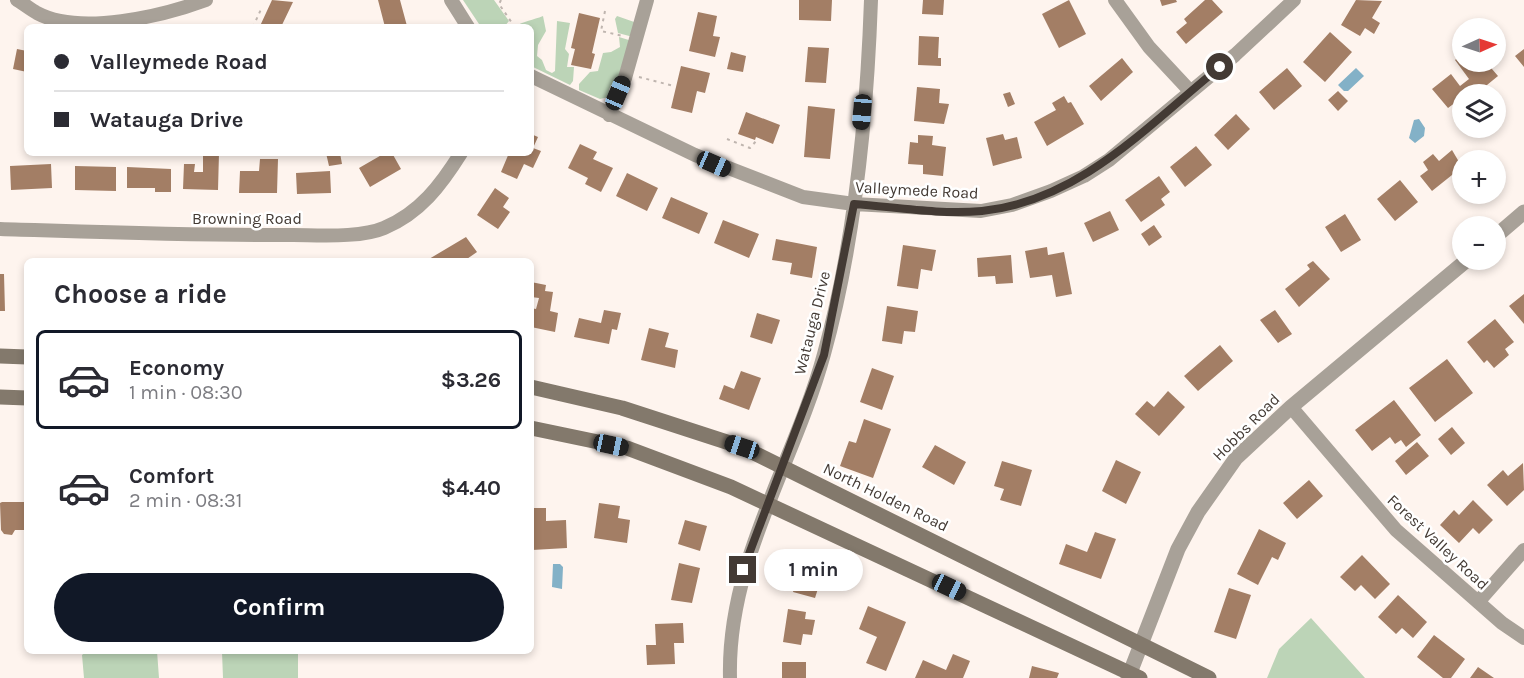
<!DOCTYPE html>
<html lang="en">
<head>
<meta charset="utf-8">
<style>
	:root { --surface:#fff; --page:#f7f7f7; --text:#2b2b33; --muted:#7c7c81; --line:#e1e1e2; --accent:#111827 }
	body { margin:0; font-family:Karla,sans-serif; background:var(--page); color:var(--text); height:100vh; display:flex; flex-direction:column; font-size:22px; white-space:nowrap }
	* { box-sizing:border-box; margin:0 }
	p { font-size:20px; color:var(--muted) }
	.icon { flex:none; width:33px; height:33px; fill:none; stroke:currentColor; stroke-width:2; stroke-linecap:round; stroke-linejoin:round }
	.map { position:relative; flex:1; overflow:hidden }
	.side { position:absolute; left:24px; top:258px; width:510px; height:396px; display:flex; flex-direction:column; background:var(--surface); border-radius:9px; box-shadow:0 3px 9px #0003 }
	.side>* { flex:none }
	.hud { position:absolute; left:24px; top:24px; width:510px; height:132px; border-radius:9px; box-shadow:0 3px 9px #0003; display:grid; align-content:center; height:132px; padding:0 30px; background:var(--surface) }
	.needle { width:39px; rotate:87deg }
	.fabs { position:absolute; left:1452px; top:18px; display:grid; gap:12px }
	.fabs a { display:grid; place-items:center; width:54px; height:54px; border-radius:50%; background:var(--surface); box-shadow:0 3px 9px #0003; font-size:30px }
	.end { position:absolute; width:27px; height:27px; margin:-14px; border:8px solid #433a34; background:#fff; box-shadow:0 0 0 3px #fff }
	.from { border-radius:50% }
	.bubble { position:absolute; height:42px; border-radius:21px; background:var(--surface); box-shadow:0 3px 9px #0003; font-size:20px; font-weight:700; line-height:42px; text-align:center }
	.car { position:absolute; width:18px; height:36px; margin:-18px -9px; border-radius:8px; box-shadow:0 0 4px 2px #0007; background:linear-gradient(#222 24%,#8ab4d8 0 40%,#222 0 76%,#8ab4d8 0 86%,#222 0) }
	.hud b { display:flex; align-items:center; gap:21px; height:57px; font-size:22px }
	.hud b+b { border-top:2px solid var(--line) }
	.hud i { width:15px; height:15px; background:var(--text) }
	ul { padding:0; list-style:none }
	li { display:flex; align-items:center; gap:18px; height:99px; margin:0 12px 9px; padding:0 18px; border:3px solid transparent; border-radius:9px }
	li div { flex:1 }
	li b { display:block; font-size:22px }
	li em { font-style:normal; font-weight:700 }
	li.selected { border-color:var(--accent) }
	li>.icon { width:54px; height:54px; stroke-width:1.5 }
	h2 { padding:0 30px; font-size:27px; line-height:72px }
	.cta { display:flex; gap:12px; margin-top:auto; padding:12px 30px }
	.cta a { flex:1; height:69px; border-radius:36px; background:var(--accent); color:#fff; font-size:24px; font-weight:700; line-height:69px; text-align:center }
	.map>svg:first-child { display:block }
	.green { fill:#bcd4b7 }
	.water { fill:#83b1c7 }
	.building { fill:#a37e65 }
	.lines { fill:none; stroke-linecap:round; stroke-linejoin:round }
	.path { stroke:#bfb5af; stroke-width:2; stroke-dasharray:3 4.5; stroke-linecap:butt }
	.minor { stroke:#a8a198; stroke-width:14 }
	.tertiary { stroke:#a8a198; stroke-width:15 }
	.secondary { stroke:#83796c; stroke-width:15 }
	.route { stroke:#433a34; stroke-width:8 }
	.labels { text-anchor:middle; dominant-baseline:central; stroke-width:5; stroke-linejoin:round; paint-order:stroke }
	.street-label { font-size:16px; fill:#433a34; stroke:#fff }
</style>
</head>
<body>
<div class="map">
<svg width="1524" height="678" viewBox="0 0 1524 678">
	<rect width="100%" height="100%" fill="#fef4ee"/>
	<path class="green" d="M463,0H494L509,21L504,27H481Z
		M543,16L546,31L538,45L537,56L542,60L546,70L552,73L555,71L557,21L570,23L565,49L569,54L567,67H574L573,81L570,85L531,66V27H514C524,21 533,20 543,16Z
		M617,16L637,23L633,37L618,33L615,19Z
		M619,37L632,41L615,86L611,85L609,90L612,92L609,97L600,99L579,90V84L590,72L598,71L603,53L611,52L620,47Z
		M1311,618L1365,678H1267L1279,649Z
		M87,651H157L159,678H84L82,655Z
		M298,651V678H223L222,652Z"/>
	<path class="water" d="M1356,68L1364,76L1348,91H1344L1338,85Z
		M1419,119L1425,128L1424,136L1415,143L1409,138L1414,120Z
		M553,564H560L563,567L562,589L552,587Z"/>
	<path class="building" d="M272,0L293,2L281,27H263L260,26Z
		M378,0H400L407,26L385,27Z
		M799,0H832L831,21L799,20Z
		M923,0H944L943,15L922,14Z
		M1069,0L1086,34L1059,48L1042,14Z
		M1160,0H1176L1177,2L1162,6Z
		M1205,0H1212L1223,12L1186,44L1176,32L1187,23L1184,19Z
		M1356,0L1382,1L1372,18L1380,23L1374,34L1365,28L1360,36L1341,25Z
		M698,12L717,16L713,36L720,37L715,57L689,51Z
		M579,13L600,18L592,53L595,54L591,69L571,65L575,49L571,48Z
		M1330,32L1352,52L1325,82L1303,62Z
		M919,36L939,37L938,58H941V66L918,65Z
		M808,47L829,48L826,83L805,82Z
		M17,49L27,51V72L13,69Z
		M1524,49V67L1515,56Z
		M731,52L746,56L743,72L727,69Z
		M1462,54V62H1486L1498,76L1476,94H1462V102L1460,99L1448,108L1432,89L1451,74L1460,86L1469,79L1455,60Z
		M1122,58L1133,72L1101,101L1089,86Z
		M681,66L710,73L705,93L697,91L692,113L671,108Z
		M1287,68L1302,86L1274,110L1259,92Z
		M917,87L940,89L939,103L949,104L944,124L914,121Z
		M1338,91L1348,101L1338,111L1328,100Z
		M1010,92L1015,104L1008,107L1003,94Z
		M1064,96L1068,103L1071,102L1084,124L1047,146L1034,122L1056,110L1052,103Z
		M808,106L835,109L830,159L804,157Z
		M746,112L780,125L773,144L756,137L755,140L738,134Z
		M1236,114L1250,129L1228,150L1214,135Z
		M531,134L538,137L533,148L541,151L533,168L524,164L517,179L501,172L509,153H531Z
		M1003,134L1005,140L1017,137L1022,158L993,166L986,138Z
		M918,135L933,136L932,145L946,147L943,176L923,174V165L908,164L910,142L918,143Z
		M580,144L597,152L593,159L613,168L601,192L585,184L588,178L568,168Z
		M1196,146L1212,165L1185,187L1170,167Z
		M1452,150L1462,167L1432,191L1420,176L1428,170L1423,162L1433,154L1439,161Z
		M203,153H219L218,190L183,189L184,164H195L194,172H203Z
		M326,153H340L342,164L329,166Z
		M385,153H392L401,169L370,187L359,168Z
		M260,159H278L277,193H239L240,171H259Z
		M51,164L52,188L11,190L10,166Z
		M75,166L116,167V191L75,190Z
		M127,167L171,169V192H155V188H127Z
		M330,171L331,193L297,194L296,173Z
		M627,173L658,188L647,211L616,196Z
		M1159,176L1170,192L1161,199L1165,205L1141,222L1125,200Z
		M1400,180L1418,202L1395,221L1377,199Z
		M495,188L509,198L503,207L510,212L498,229L477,215Z
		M671,197L708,213L699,234L662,218Z
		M1110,211L1119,230L1093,242L1084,223Z
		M1345,214L1361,240L1341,252L1325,227Z
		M723,220L759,234L749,258L714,243Z
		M1154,225L1162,237L1149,246L1141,234Z
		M466,237L477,252L464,261L429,259Z
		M776,239L817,247L812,278L790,274L792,263L772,260Z
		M903,245L936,250L932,271L921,269L918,289L897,286Z
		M1047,247L1048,255L1064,252L1072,294L1056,297L1052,275L1030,278L1025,251Z
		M1011,255L1013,283L996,284L995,276L978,277L977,258Z
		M1313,261L1330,279L1299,307L1285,289L1310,269L1307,265Z
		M0,274H4L5,311H0Z
		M531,282L546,285L545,291L553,292L550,311L558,313L555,332L531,327V308L536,309L539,298L531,297Z
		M1524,294V324L1509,306Z
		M887,306L918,311L915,332L904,331L902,344L882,341Z
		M604,310L621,313L617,330L612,329L609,344L574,337L579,318L601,323Z
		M1275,310L1292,334L1278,343L1260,320Z
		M757,313L780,320L772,344L750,337Z
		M1495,319L1514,342L1505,349L1509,355L1494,368L1487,360L1484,363L1467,342Z
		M649,328L669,333L665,347L678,350L675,368L641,360Z
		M1220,345L1233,361L1198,391L1184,376Z
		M1447,359L1473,393L1435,422L1409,388Z
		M872,368L894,376L882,410L860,402Z
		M741,371L761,378L749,410L719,399L724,385L734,389Z
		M1168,391L1185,407L1159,436L1135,414L1147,401L1154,407Z
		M1394,400L1421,435L1406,447L1401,440L1395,444L1390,437L1372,451L1355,430Z
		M864,419L891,429L873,478L840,466L849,441L856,443Z
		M1452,427L1465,443L1451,455L1438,439Z
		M1417,442L1429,456L1406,475L1395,461Z
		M935,445L966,462L954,485L922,467Z
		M1116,460L1141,472L1126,504L1102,491Z
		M1002,461L1032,470L1021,506L1000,500L1004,489L994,486Z
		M1523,463L1524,490L1507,506L1487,485L1503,470L1508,476Z
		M1309,480L1323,496L1297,519L1283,503Z
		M1473,500L1493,520L1479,534L1473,528L1459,543L1440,525L1454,510L1459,515Z
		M2,502H27V534L24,530H15L12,535L4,534L1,530L0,503Z
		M599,503L620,506L618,518L630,520L627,543L594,538Z
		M531,508H546V521L566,520L567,548L532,550Z
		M685,520L707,526L700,551L678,544Z
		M1259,529L1286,543L1278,560L1272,557L1258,585L1237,574Z
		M1095,532L1116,539L1101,579L1059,564L1066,544L1087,552Z
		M805,552L834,561L833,564L846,568L841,583L822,576L815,598L793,592L797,576H795L797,567L800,568Z
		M1362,555L1390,584L1375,599L1361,585L1355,591L1340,577Z
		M679,563L700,568L692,603L671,600Z
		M1229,588L1251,595L1236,639L1214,632Z
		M1398,595L1427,622L1413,638L1402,628L1396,634L1378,617Z
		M868,606L906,622L886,671L866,663L877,637L859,629Z
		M788,609L806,612L805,619L815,620L812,635L803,634L801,645L783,642Z
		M683,623L684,643H674L675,664L647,665L646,645H656L655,624Z
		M1434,635L1465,659L1451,678H1443L1417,657Z
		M953,654L970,661L963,678H915L923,660L946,670Z
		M782,662H806V678H782Z
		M1032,666L1059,673L1057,678H1029Z
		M1478,667L1494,678H1470Z"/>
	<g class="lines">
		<path class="path" d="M501,0L499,4L512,23
			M605,11L601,31L623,36
			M253,27L262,7
			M639,77L674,86
			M727,139L750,148L757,140"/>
		<path class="minor" d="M17,0C24,4 30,9 37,13C80,36 163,16 206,0
			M451,0L468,27
			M1115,0L1149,47L1190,91
			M531,76L695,155L803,197L854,204L981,211L1012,205L1051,191L1084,176L1109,160L1235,55L1294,0
			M609,115L625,78L647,0
			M0,229C98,232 195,236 293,235C318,235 361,238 384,228C420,213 441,185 461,153
			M1291,407L1396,530L1502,623L1524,638
			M1478,602L1524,550
			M730,678C727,561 794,464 824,354C855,242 867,116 871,0"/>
		<path class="tertiary" d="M1496,236L1524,212
			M1128,678L1178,549L1198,512L1236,458L1291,407L1467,260"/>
		<path class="secondary" d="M0,356L27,357
			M531,387L622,408L742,447L1209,678
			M0,397L27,398
			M531,428L627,448L731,487L1140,678"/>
	</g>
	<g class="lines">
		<path class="route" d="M743,570L824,355L854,204C895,207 940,215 982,211C1080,201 1148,125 1220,67"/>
	</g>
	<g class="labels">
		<g class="street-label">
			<text transform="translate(917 190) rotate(3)">Valleymede Road</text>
			<text x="247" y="218">Browning Road</text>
			<text transform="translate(812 323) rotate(-76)">Watauga Drive</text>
			<text transform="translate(1246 427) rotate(-45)">Hobbs Road</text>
			<text transform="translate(886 497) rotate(26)">North Holden Road</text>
			<text transform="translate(1438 542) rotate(43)">Forest Valley Road</text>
		</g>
	</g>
</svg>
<div class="fabs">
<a><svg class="needle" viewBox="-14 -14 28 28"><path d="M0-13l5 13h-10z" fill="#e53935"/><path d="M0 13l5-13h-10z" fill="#7c7c81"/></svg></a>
<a><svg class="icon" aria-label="layers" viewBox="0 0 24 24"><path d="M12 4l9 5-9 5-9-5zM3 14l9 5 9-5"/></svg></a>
<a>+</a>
<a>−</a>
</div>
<i class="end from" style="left:1220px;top:67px"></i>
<i class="end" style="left:743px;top:570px"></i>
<div class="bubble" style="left:764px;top:549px;width:99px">1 min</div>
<i class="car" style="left:618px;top:93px;rotate:23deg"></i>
<i class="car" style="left:862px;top:112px;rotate:185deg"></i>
<i class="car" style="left:714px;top:164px;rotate:114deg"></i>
<i class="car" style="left:611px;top:445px;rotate:102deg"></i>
<i class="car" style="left:742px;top:447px;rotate:288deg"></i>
<i class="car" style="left:949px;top:587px;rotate:115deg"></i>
<div class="hud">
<b><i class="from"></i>Valleymede Road</b>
<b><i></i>Watauga Drive</b>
</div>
<section class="side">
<h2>Choose a ride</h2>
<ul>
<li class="selected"><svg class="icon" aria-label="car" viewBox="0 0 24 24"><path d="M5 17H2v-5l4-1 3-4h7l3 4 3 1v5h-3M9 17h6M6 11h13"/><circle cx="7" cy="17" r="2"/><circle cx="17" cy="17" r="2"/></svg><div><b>Economy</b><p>1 min · 08:30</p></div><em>$3.26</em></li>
<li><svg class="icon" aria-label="car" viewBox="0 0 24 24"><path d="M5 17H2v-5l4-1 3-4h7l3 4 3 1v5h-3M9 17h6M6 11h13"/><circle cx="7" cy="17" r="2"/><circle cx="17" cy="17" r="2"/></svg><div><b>Comfort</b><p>2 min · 08:31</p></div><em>$4.40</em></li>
</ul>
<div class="cta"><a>Confirm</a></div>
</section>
</div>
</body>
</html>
